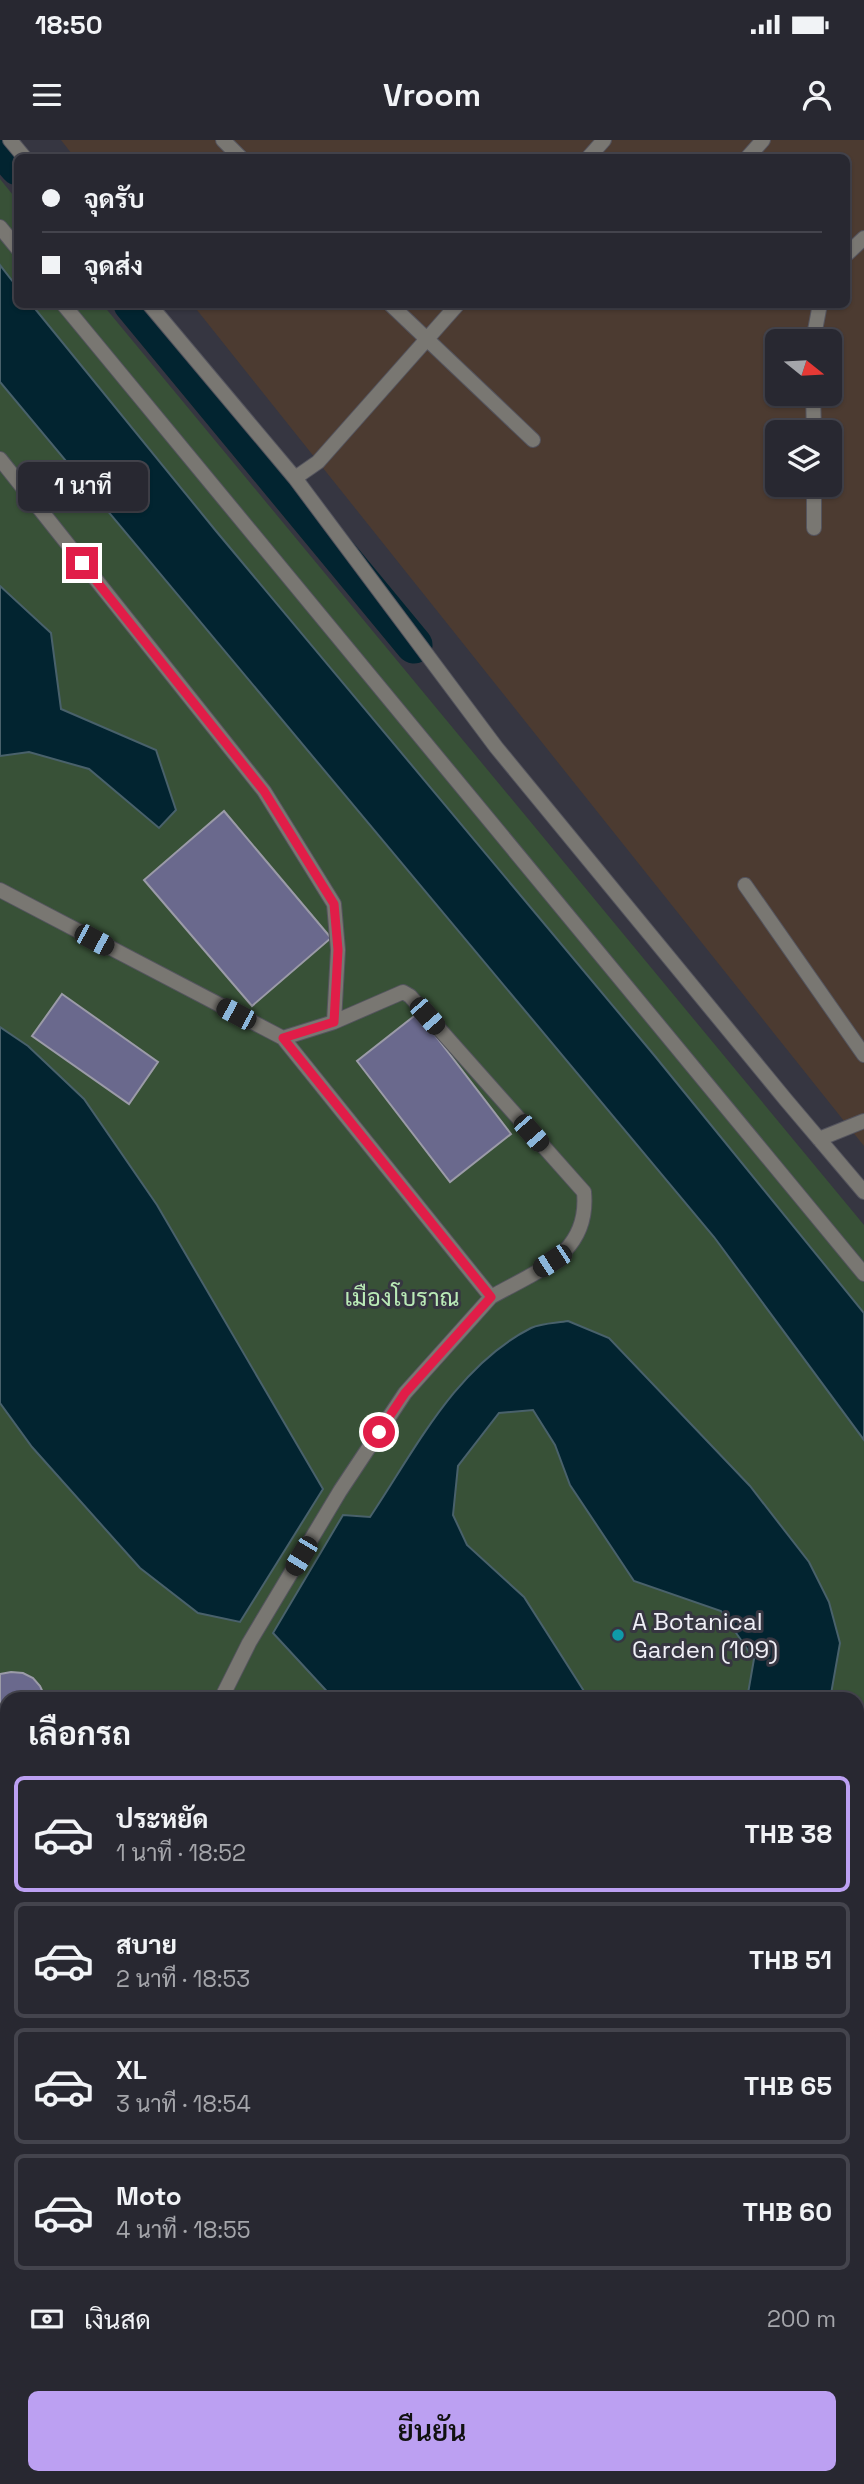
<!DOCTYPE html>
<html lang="th">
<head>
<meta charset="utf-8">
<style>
	:root { --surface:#282831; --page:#34343d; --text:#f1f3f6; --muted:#a5a6ab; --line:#44444d; --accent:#bca0f2 }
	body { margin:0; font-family:"Space Grotesk",Sarabun,sans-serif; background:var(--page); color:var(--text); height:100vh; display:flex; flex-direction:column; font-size:26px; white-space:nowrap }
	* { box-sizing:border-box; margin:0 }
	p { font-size:23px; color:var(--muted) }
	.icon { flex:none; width:38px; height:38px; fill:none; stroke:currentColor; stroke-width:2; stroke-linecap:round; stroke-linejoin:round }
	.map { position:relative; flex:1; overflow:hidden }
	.details { position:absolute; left:0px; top:1552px; width:864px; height:793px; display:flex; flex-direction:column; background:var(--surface); border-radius:21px 21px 0 0; box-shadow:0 2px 5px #0004,0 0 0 2px var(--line) }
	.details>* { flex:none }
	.banner { position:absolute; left:14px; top:14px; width:836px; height:154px; border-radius:10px; box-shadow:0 2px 5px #0004,0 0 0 2px var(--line); display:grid; align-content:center; height:154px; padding:0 28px; background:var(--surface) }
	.needle { width:46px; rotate:108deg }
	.buttons { position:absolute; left:765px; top:189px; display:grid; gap:14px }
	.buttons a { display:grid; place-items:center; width:77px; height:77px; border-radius:10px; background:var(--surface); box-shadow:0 2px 5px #0004,0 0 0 2px var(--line); font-size:35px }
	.end { position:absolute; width:32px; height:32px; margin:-16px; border:9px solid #e11d48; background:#fff; box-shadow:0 0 0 4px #fff }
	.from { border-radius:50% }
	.bubble { position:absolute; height:49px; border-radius:10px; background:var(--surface); box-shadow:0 2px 5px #0004,0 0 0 2px var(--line); font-size:23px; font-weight:600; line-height:49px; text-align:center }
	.car { position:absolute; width:21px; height:42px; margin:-21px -10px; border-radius:9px; box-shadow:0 0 5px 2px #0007; background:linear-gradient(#222 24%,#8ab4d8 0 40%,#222 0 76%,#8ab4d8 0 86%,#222 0) }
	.banner b { display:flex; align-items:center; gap:24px; height:66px; font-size:26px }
	.banner b+b { border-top:2px solid var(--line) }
	.banner i { width:18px; height:18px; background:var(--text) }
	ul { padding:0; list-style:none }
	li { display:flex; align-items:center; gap:21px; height:116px; margin:0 14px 10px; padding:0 14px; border:4px solid var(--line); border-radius:10px }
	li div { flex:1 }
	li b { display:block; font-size:26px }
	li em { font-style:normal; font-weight:600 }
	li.current { border-color:var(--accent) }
	li>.icon { width:63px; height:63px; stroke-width:1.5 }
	h2 { padding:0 28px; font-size:32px; line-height:84px }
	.pay { display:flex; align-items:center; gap:18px; height:77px; padding:0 28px; font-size:26px }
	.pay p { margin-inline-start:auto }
	.primary-button { display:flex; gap:14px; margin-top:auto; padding:14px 28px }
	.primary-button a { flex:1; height:80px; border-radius:10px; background:var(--accent); color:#111; font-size:28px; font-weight:600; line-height:80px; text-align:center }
	.status { display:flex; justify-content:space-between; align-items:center; height:49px; padding:0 35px; background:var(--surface); direction:ltr }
	.status svg { height:19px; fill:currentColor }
	header { display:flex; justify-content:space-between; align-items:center; height:91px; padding:0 28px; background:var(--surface); font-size:32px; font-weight:600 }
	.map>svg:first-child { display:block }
	.industrial { fill:#4c3b31; fill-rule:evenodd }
	.green { fill:#385137 }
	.water { fill:#022430; stroke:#49616b; stroke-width:2 }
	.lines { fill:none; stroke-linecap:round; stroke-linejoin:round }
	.canal { stroke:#022430; stroke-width:37 }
	.building { fill:#6a698d; stroke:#9b9ba8; stroke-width:2 }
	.service-casing { stroke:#54545e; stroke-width:16 }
	.service { stroke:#797772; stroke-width:14 }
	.route { stroke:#e11d48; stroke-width:9 }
	.culture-dot { fill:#0f9aa8; stroke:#363641; stroke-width:2.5 }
	.labels { text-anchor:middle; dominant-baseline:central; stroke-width:6; stroke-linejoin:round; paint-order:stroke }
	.park-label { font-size:24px; fill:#baeab7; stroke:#363641 }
	.poi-label { font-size:24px; fill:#efeff6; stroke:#363641; text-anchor:start }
</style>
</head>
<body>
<div class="status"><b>18:50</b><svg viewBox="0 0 49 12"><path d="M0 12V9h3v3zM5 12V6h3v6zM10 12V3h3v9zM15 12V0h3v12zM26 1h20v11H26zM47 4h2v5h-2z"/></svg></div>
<header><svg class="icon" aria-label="menu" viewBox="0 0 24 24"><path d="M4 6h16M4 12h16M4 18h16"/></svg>Vroom<svg class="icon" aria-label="person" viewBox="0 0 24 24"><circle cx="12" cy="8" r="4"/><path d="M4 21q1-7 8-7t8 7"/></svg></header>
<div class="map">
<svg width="864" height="2344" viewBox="0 0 864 2344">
	<rect width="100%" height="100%" fill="#363641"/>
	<path class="industrial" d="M61,0H864V1006L193,165L847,164V18H75ZM777,201H830V254H777ZM777,292H830V345H777Z"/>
	<path class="green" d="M0,39L17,60L18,164L103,165L864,1085V2037L858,2045V1559H7V2338H641L636,2344H0Z"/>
	<path class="water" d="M0,125L17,147L18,164L32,165L216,391L654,915L864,1173V1300L714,1097L0,242Z
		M0,446L51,493L61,569L156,610L176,670L159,688L89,629L29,612L0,616Z
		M0,887L28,906L84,959L157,1065L323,1349L240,1482L198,1473L140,1428L32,1307L0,1263Z
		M568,1181L609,1198L750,1346L809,1422L829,1462L840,1503L831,1554L828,1559H747L754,1519L721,1471L634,1441L570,1345L555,1305L533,1270L499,1273L458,1326L453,1375L467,1405L524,1457L589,1559H334L273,1493L343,1375L370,1377C415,1310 456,1226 531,1188C541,1183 556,1183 568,1181Z
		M864,1672V1848L858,1859V1686Z
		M864,2147V2344H723L727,2338H858V2156Z
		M7,2184V2338H550L545,2344H0V2199Z"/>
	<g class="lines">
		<path class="canal" d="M0,6L18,27
			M132,164L414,505
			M858,2084L864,2066
			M667,2344L671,2338"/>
	</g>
	<path class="building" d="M224,671L331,798L252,866L144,740Z
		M62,854L158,922L129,964L32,896Z
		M418,873L511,994L450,1042L357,921Z
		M11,1532L23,1533L33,1538L40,1546L46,1559H7V1601L0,1598V1534Z
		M7,2226V2237L0,2239V2228Z
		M162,2338L192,2339L209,2338L207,2344H173L161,2340Z
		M228,2338L236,2341L237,2338H266L264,2344H226Z
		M289,2338H362L360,2344H297L288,2341Z"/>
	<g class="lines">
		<defs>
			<path id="service" d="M10,0L25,18
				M223,0L241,18
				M588,18L604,0
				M747,18L763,0
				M0,87L18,109
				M847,114L864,98
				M63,164L864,1134
				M149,164L295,338L318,322L458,164
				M390,164L533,300
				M813,201L820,164
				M813,254L814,292
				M0,319L264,651L334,764L338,810L334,882
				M295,338L496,607L786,960L864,1052
				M814,345V388
				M745,745L864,915
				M0,750L283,898L491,1157L405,1253L340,1351L249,1503L221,1559
				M283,898L334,882L403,852L410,856L584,1052C590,1115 536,1131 491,1157
				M819,999L864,981
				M0,1684L7,1686
				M858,1933L864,1923
				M0,1977L7,1964
				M602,2344L606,2338"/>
		</defs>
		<use href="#service" class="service-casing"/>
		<use href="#service" class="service"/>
	</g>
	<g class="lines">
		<path class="route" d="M82,423L264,651L334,764L338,810L334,882L283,898L491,1157L405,1253L379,1292"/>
	</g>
	<circle class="culture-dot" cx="618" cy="1495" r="7"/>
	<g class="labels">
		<g class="park-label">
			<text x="402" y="1157">เมืองโบราณ</text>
		</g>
		<g class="poi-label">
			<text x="632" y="1481">A Botanical<tspan x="632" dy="28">Garden (109)</tspan></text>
		</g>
	</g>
</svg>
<div class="buttons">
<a><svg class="needle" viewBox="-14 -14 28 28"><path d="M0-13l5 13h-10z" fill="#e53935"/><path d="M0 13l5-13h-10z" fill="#a5a6ab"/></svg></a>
<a><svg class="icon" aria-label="layers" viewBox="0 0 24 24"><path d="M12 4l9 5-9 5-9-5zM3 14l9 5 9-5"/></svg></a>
</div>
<i class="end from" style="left:379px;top:1292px"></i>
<i class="end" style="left:82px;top:423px"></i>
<div class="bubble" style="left:18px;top:322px;width:130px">1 นาที</div>
<i class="car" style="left:94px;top:800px;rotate:118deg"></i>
<i class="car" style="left:236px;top:874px;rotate:298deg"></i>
<i class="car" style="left:427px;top:876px;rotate:139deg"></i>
<i class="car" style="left:531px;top:993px;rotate:139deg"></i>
<i class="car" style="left:552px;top:1121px;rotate:237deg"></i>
<i class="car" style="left:301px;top:1416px;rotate:211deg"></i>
<div class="banner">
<b><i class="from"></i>จุดรับ</b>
<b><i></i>จุดส่ง</b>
</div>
<section class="details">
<h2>เลือกรถ</h2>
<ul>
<li class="current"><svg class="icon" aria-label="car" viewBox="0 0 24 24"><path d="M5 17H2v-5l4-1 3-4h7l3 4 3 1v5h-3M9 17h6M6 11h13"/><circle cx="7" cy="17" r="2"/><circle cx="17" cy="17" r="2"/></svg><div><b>ประหยัด</b><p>1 นาที · 18:52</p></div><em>THB 38</em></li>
<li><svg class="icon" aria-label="car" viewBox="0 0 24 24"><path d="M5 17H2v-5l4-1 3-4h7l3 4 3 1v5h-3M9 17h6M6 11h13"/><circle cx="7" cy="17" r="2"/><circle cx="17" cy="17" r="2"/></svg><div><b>สบาย</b><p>2 นาที · 18:53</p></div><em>THB 51</em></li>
<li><svg class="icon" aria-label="car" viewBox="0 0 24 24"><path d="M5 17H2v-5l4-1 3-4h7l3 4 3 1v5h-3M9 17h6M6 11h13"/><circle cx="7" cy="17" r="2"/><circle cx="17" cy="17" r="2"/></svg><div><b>XL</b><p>3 นาที · 18:54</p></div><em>THB 65</em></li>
<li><svg class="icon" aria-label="car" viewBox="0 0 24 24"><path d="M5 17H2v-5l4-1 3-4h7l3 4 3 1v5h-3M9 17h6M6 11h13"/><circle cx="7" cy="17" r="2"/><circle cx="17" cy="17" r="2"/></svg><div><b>Moto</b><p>4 นาที · 18:55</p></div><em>THB 60</em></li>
</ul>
<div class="pay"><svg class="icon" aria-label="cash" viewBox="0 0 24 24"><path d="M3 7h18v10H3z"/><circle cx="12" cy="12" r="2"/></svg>เงินสด<p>200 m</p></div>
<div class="primary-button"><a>ยืนยัน</a></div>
</section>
</div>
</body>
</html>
